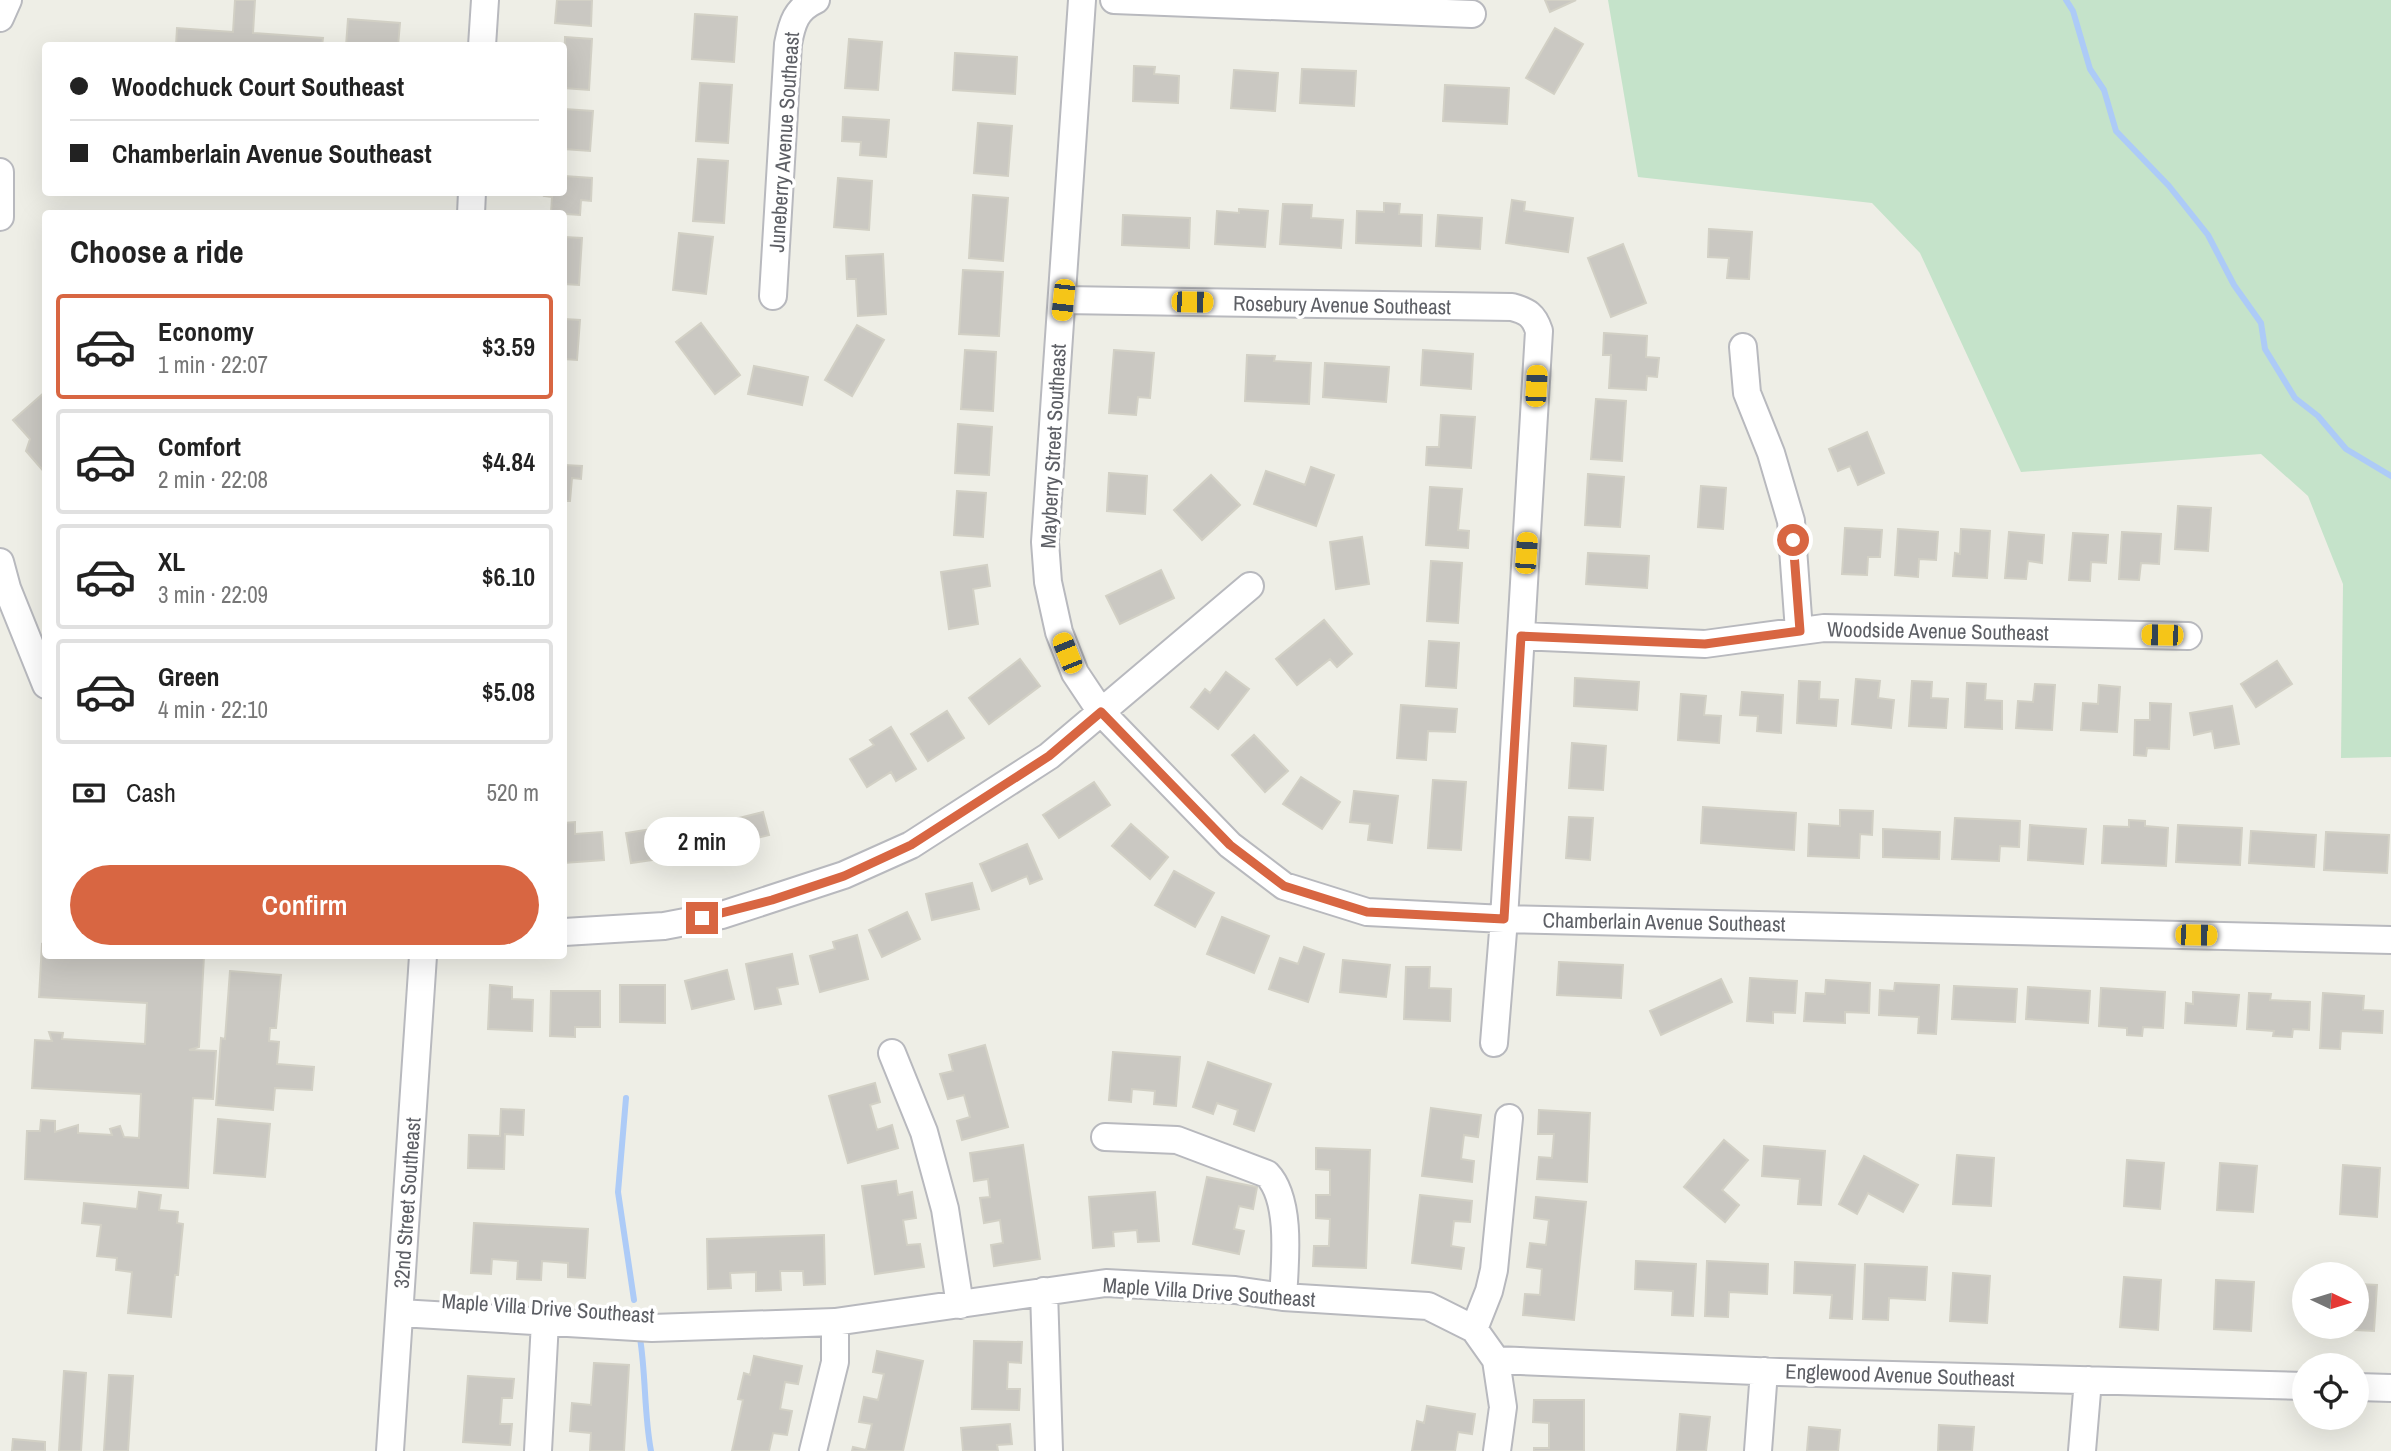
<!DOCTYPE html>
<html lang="en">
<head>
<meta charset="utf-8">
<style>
	:root { --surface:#fff; --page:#f6f6f6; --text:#222; --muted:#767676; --line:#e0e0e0; --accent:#d86642 }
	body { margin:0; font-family:"Archivo Narrow",sans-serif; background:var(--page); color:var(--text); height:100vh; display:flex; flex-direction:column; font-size:26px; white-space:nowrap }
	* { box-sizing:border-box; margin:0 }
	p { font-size:23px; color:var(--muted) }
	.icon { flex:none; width:38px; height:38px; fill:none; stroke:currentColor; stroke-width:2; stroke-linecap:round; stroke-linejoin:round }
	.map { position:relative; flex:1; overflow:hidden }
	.panel { position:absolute; left:42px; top:210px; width:525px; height:749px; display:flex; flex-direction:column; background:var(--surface); border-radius:7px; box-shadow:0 7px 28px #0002 }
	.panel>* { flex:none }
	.banner { position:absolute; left:42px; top:42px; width:525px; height:154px; border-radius:7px; box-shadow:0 7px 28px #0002; display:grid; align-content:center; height:154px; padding:0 28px; background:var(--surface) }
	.needle { width:46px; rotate:94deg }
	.controls { position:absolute; left:2292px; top:1262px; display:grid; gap:14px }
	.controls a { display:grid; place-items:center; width:77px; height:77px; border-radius:50%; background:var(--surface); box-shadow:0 7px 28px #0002; font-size:35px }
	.end { position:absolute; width:32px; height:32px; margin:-16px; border:9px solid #d86642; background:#fff; box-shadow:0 0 0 4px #fff }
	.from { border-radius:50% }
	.bubble { position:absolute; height:49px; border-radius:24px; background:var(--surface); box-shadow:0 7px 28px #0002; font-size:23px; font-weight:600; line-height:49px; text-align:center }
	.car { position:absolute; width:21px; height:42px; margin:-21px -10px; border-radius:9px; box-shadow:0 0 5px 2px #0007; background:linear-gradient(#f5c518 24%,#345 0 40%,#f5c518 0 76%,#345 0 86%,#f5c518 0) }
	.banner b { display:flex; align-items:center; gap:24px; height:66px; font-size:26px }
	.banner b+b { border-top:2px solid var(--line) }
	.banner i { width:18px; height:18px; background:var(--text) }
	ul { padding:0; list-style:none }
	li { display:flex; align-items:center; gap:21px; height:105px; margin:0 14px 10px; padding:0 14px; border:4px solid var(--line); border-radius:7px }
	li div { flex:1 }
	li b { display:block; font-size:26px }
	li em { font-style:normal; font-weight:600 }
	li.selected { border-color:var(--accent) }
	li>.icon { width:63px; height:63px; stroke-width:1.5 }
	h2 { padding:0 28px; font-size:32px; line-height:84px }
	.pay { display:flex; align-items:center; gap:18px; height:77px; padding:0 28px; font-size:26px }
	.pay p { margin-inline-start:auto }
	.cta { display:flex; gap:14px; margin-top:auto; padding:14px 28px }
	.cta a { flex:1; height:80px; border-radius:42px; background:var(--accent); color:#fff; font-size:28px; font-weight:600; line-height:80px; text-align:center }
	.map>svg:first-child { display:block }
	.green { fill:#c5e3ca }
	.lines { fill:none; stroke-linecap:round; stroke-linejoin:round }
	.stream { stroke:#adcbf7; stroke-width:6 }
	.building { fill:#cac8c2; stroke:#d2d0c5; stroke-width:2 }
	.minor-casing { stroke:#b8b9be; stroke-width:30 }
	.minor { stroke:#fff; stroke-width:26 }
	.route { stroke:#d86642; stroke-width:9 }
	.labels { text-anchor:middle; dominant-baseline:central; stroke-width:7; stroke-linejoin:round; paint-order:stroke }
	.street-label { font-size:21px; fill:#5d5f65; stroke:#fff }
</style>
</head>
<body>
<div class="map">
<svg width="2391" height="1451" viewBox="0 0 2391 1451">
	<rect width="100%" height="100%" fill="#eeeee6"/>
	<path class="green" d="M1608,0H2391V757L2341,758L2343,584L2308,496L2261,454L2021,472L1920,253L1872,203L1638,177Z"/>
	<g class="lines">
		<path class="stream" d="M2066,0L2073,11L2090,69L2104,90L2116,131L2169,186L2208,235L2234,285L2261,323L2265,349L2295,398L2318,416L2346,449L2391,476
			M626,1098L618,1192L634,1300
			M640,1338C646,1376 644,1414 651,1451"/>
	</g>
	<path class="building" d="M235,0H255L253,33L323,38L322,46H176L177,28L233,32Z
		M557,0H592L591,26L555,23Z
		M1545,0H1576L1550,12Z
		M695,14L737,17L734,62L692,59Z
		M348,19L400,23L398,46H346Z
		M1555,28L1583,44L1554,94L1526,78Z
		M565,37L592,39L589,90L564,88Z
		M849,39L882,42L878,90L845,88Z
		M955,53L1017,57L1015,94L953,90Z
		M1134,66L1155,67L1154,74L1179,76L1178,103L1133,101Z
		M1302,69L1356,71L1354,106L1300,103Z
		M1234,70L1278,73L1275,111L1231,108Z
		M700,83L732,85L728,143L696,141Z
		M1445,85L1509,88L1507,124L1443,121Z
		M564,109L593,111L590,151L564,149Z
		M843,117L889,120L886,157L860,155L861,142L842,141Z
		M978,123L1012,126L1008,176L974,173Z
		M698,159L728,161L724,223L693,221Z
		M564,176L592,178L591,201L581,200L580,215L551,213L552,197L544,196L545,192H564Z
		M838,178L872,181L869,230L834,227Z
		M973,195L1008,198L1003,261L969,258Z
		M1512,200L1525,202L1524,211L1573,218L1568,252L1506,243Z
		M1384,203L1400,204L1399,214L1422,215L1421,246L1356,243L1357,211L1384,212Z
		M1283,204L1312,205L1311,218L1343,220L1341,248L1280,244Z
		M1239,209L1268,211L1265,247L1215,244L1217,211L1239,213Z
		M1123,215L1190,218L1189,248L1122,245Z
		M1438,215L1482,218L1480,249L1436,246Z
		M1709,229L1752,232L1749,279L1727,278L1729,258L1708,257Z
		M679,233L713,237L706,294L673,290Z
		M564,237L582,238L579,285L564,284Z
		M1623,244L1646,303L1611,317L1588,258Z
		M883,254L886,314L858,316L856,279H847L846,256Z
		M963,270L1003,272L999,336L959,334Z
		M564,319L580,320L577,360L564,359Z
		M701,323L740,375L715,394L676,342Z
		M857,325L884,340L852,396L825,380Z
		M1604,333L1647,336L1646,357L1659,358L1657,377L1647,376L1646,390L1609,388L1611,355H1603Z
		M965,350L996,352L993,411L961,409Z
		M1114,350L1154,353L1150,398L1138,397L1136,415L1109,413Z
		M1423,350L1473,354L1471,389L1421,385Z
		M1247,355L1275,356L1274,361L1311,363L1309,404L1245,401Z
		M1325,363L1389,367L1386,402L1323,397Z
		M754,366L808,377L802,405L748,394Z
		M46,391V474L26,451L30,439L13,420Z
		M1596,399L1626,401L1622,461L1591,459Z
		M1441,415L1475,417L1471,468L1426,465L1427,447H1439Z
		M958,424L992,427L989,475L955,473Z
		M1867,432L1884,473L1858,485L1850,466L1838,471L1829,449Z
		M564,465L582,466L581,479L572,478L570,501H564Z
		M1311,467L1334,475L1316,526L1254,504L1266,471L1305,485Z
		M1109,473L1147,476L1145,514L1107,511Z
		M1588,474L1624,477L1620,527L1585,525Z
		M1211,475L1240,505L1202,540L1174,510Z
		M1701,486L1726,488L1723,529L1698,527Z
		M1430,487L1462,489L1458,530L1469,531L1468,548L1426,545Z
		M957,491L986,493L983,537L954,535Z
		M2178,506L2211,508L2208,551L2175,549Z
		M1845,528L1882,530L1880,557H1868L1867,575L1842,574Z
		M1898,529L1938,532L1936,560L1919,559L1918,577L1895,575Z
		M1961,529L1990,531L1987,578L1953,576L1955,553L1960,554Z
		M2009,532L2044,535L2042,563L2028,561L2026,579L2005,578Z
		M2122,532L2161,534L2159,564L2141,563L2139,580L2119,579Z
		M2073,533L2108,535L2106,563L2091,562L2090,581L2069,580Z
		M1362,537L1369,584L1336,589L1330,542Z
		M1588,553L1649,556L1647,588L1586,584Z
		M1431,561L1462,563L1458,623L1427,621Z
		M987,565L990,586L973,589L978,624L949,629L941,572Z
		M1161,570L1174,598L1120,624L1106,596Z
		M1324,620L1352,654L1337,667L1330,659L1297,685L1276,659Z
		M1429,641L1459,643L1456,688L1426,686Z
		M1020,659L1040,686L989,724L969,698Z
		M2277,661L2292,684L2256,707L2241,684Z
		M1226,672L1249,689L1218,729L1191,707L1205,689L1210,693Z
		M1575,678L1639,682L1637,710L1574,706Z
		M1856,679L1880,681L1878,698L1894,700L1891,728L1852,724Z
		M1799,681L1820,682L1819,699L1838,700L1836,726L1797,723Z
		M1912,681L1932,682L1931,698L1948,699L1946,728L1909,726Z
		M1967,683L1986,684L1985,700L2002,701V729L1965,727Z
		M2035,684L2055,685L2052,730L2016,728L2018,701L2033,702Z
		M2099,685L2120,687L2117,732L2081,730L2083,703L2098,704Z
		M1742,692L1783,695L1781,733L1757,731L1758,716L1740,715Z
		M1681,694L1706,696L1704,715L1721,716L1719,743L1678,740Z
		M2150,703L2171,704L2169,749L2147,748L2146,756L2134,755L2135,720H2150Z
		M1401,705L1457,709L1455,732L1428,731L1426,760L1397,758Z
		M2232,706L2239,744L2215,748L2212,731L2194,735L2190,713Z
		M947,711L964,738L928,761L911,734Z
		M891,727L916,769L896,781L891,772L867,787L850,759L874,745L870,740Z
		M1254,735L1288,771L1265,792L1232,755Z
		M1572,743L1606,746L1603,790L1569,788Z
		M1301,777L1340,802L1322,829L1283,804Z
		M1433,780L1466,782L1461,850L1428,848Z
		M1094,782L1110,805L1059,838L1043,815Z
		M1354,791L1398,796L1392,843L1368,840L1370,824L1350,822Z
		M1703,807L1796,813L1794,850L1701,843Z
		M1840,810L1873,811L1872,835L1860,834L1859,858L1808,856L1809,824L1840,826Z
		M763,812L769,835L721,847L715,824Z
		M1569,817L1593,818L1590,860L1566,858Z
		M1955,818L2020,821L2019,847L2000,846L1999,861L1952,859Z
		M2129,820L2145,821V826L2168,828L2166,866L2102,863L2104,826L2129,827Z
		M575,822V834L602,832L604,860L564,863V823Z
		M683,824L687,855L631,863L626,833Z
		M1131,824L1168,857L1150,879L1112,846Z
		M2030,825L2086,829L2083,864L2028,860Z
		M2178,825L2242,828L2240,865L2176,862Z
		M1883,829L1940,832L1939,859L1883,857Z
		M2251,831L2316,835L2314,867L2249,863Z
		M2326,832L2389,835L2387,873L2324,870Z
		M1027,844L1042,879L1030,884L1027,876L992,891L980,864Z
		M1174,871L1214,893L1195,927L1155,905Z
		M972,883L979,909L932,920L926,894Z
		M907,912L920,939L882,957L869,930Z
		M1222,917L1269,936L1254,973L1207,954Z
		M857,935L868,979L820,992L810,956L835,949L833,942Z
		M42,944L46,945V956H204L199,1047L189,1050L216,1051L213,1099L193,1098L188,1188L25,1179L27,1131H40L41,1120L55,1121V1132L78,1125V1133L112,1135L110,1129L120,1126L124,1137L139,1138L141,1094L32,1088L35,1040L52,1041L49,1032L63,1033L62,1039L145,1044L147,1003L39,997Z
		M1304,947L1324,954L1308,1002L1269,989L1280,958L1298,964Z
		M792,954L798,984L777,988L781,1004L755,1009L746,964Z
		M1343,960L1390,965L1386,997L1340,992Z
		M1559,962L1623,965L1621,998L1557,995Z
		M1406,967H1430L1429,988L1451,989L1450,1021L1404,1019Z
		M727,970L734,999L692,1009L685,981Z
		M230,971L281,975L276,1028H270L269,1041L279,1042L277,1064L314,1067L312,1090L275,1088L273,1110L216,1105L221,1038L225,1039Z
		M1750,978L1797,981L1795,1013L1773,1012V1023L1747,1021Z
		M1721,979L1732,1002L1661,1035L1650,1011Z
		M1826,980L1870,983L1869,1013L1845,1012V1023L1804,1021L1806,993L1825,994Z
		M1895,983L1939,985L1936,1034L1918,1033L1919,1017L1879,1015L1880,990L1894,991Z
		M490,985L512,987V999L533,1000L532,1031L488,1029Z
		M620,985H665V1023L620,1022Z
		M1954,986L2017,989L2015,1022L1952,1019Z
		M2028,987L2090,991L2088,1023L2026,1019Z
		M2101,988L2165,992L2163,1028L2143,1027L2142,1036L2127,1035V1028L2099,1026Z
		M551,991H600V1027H575V1037L550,1036Z
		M2193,992L2239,995L2236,1026L2185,1023L2186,1003L2193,1004Z
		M2249,993L2271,994L2270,1000L2310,1002L2309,1030L2293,1029L2292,1037L2273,1036L2274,1031L2247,1029Z
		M2323,993L2364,996L2363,1010L2383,1011L2382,1033L2341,1031L2340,1049L2320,1048Z
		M985,1045L1008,1127L962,1140L957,1121L970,1117L964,1095L948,1099L940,1074L953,1071L949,1055Z
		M1113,1052L1180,1057L1176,1106L1154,1104L1155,1091L1132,1089L1131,1102L1109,1100Z
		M1208,1062L1271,1084L1254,1131L1234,1124L1238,1110L1217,1103L1213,1114L1193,1107Z
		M875,1083L880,1102L870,1105L877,1130L892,1125L898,1148L848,1163L829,1096Z
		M1431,1108L1481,1115L1478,1137L1464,1135L1461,1159L1474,1161L1472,1182L1422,1176Z
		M501,1109L524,1110L523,1135L505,1134L504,1169L468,1168L469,1135L500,1136Z
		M1539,1110L1590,1113L1587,1182L1537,1179L1539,1157L1552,1158L1554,1134H1538Z
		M218,1119L270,1124L265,1177L214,1173Z
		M1724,1140L1748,1160L1722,1190L1739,1205L1725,1222L1684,1187Z
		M1023,1145L1040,1259L994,1266L991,1245L1003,1243L1000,1220L984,1223L980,1198L990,1197L988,1179L974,1181L970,1153Z
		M1764,1146L1825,1151L1821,1205L1798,1204L1800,1179L1762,1176Z
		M1316,1148L1370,1150L1366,1268L1313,1266L1314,1246H1329L1330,1219L1316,1218V1195H1330V1170L1316,1169Z
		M1957,1155L1994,1158L1991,1206L1953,1204Z
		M1864,1156L1918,1185L1903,1212L1868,1193L1857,1214L1839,1204Z
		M2127,1160L2164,1163L2160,1209L2124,1206Z
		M2220,1163L2257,1166L2253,1212L2217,1210Z
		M2343,1165L2380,1168L2377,1217L2340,1214Z
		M1207,1177L1257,1187L1253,1209L1239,1206L1234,1229L1244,1231L1239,1254L1193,1244Z
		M896,1181L898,1195L912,1192L916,1218L903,1220L907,1245L920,1244L924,1267L875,1274L862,1186Z
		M139,1192L161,1195L159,1210L178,1212L177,1223L183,1224L178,1275H175L171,1317L128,1313L132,1272L116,1270L117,1258L97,1256L101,1225L82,1223L84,1203L137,1209Z
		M1155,1192L1159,1241L1138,1242L1137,1230L1113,1232L1114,1246L1093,1248L1089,1197Z
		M1420,1195L1472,1201L1470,1222L1454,1221L1451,1246L1464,1248L1461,1269L1412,1263Z
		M1536,1197L1586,1202L1574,1320L1523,1315L1525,1294L1540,1295L1542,1269L1527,1267L1530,1243L1546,1245L1549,1220L1534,1218Z
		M474,1223L588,1229L585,1278L568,1277V1263L542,1261L541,1280L517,1279L518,1261L492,1259L491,1274L471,1273Z
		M824,1235L825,1284L804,1285L803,1271H780L781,1290L756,1291V1272L730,1273L731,1288L708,1289L707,1239Z
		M1636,1261L1696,1264L1693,1316L1672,1315L1673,1291L1635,1289Z
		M1707,1261L1768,1264L1767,1294L1729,1292L1728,1317L1705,1316Z
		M1795,1262L1855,1265L1852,1319L1830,1318L1832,1295L1794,1293Z
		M1865,1264L1927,1267L1925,1300L1889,1298L1888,1320L1863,1319Z
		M1953,1273L1990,1276L1987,1323L1950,1321Z
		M2124,1277L2161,1280L2158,1330L2120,1327Z
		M2216,1280L2254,1282L2251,1331L2214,1329Z
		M2357,1284L2377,1285L2374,1331L2336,1329L2337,1326H2357Z
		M974,1341L1022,1342L1021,1363L1008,1362L1007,1389H1020L1019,1410L972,1409Z
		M877,1351L923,1361L903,1451H852L853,1447L866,1450L872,1424L859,1422L864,1397L878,1400L884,1374L873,1372Z
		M754,1356L802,1366L798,1384L785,1382L780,1409L792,1411L787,1435L773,1433L769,1451H732L743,1400L738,1399L744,1373L750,1375Z
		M594,1363L629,1365L624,1451H590L591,1433L570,1431L572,1403L591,1405Z
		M64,1371L86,1373L81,1451H59Z
		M109,1375L133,1376L128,1451H104Z
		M468,1376L514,1379L512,1398H502L500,1424H512L510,1445L463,1442Z
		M1534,1400H1584V1451H1534V1448H1549V1423L1533,1422Z
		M1427,1406L1475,1414L1472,1434L1458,1432L1455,1451H1412L1417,1421L1424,1423Z
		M1680,1414L1710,1417L1706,1451H1677Z
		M1010,1424L1012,1444L997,1445L998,1451H963L961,1428Z
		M1939,1425L1974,1427L1972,1451H1938Z
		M1809,1427L1840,1430L1838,1451H1807Z
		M13,1439L45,1442V1451H12Z"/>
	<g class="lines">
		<defs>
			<path id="minor" d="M1082,0L1045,542L1048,582L1059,632L1075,673L1101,712L1230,845L1284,886L1367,912L1504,919L2391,940
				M1114,0L1472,14
				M0,18L8,0
				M482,46L485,0
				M0,172V217
				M471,214L472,192
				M773,296L788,44C792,23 796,9 816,0
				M1063,300L1512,307C1527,311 1534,315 1539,331L1504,919L1494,1043
				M1743,347L1747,393L1771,453L1791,521L1799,631
				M0,562L7,588L46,685
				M1521,636L1705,644L1824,628L2188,636
				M564,932L664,926L722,915L844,875L911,845L1049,756L1250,586
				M892,1053L924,1132L945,1209L960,1305
				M1105,1137L1177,1140L1267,1174C1292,1200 1285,1263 1283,1297
				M1044,1291L1049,1451
				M400,1313L652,1328L835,1322L1106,1283L1235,1290L1283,1297L1428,1306L1474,1329L1496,1360L1503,1407L1497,1451
				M1474,1329L1489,1291L1494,1270L1509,1118
				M1496,1360L1779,1372L2305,1386
				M2357,1387L2391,1388
				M390,1451L423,956
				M538,1451L545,1322
				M813,1451L835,1362V1322
				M1758,1451L1764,1371
				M2082,1451L2088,1380"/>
		</defs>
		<use href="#minor" class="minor-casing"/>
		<use href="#minor" class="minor"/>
	</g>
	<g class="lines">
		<path class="route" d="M702,918L772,900L844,876L911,845L1049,756L1101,712L1230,845L1284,886L1367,912L1504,919L1521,636L1705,644L1800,631L1793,540"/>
	</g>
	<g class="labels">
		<g class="street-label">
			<text transform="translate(784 142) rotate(-86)">Juneberry Avenue Southeast</text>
			<text transform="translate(1342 305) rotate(1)">Rosebury Avenue Southeast</text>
			<text transform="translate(1053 446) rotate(-87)">Mayberry Street Southeast</text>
			<text transform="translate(1938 631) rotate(1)">Woodside Avenue Southeast</text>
			<text transform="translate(1664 922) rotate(1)">Chamberlain Avenue Southeast</text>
			<text transform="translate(407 1203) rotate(-86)">32nd Street Southeast</text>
			<text transform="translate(1209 1292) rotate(4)">Maple Villa Drive Southeast</text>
			<text transform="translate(548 1308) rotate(4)">Maple Villa Drive Southeast</text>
			<text transform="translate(1900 1375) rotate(2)">Englewood Avenue Southeast</text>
		</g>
	</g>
</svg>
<div class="controls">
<a><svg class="needle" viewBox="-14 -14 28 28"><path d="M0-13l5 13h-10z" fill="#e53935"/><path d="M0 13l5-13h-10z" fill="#767676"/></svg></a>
<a><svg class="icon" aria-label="locate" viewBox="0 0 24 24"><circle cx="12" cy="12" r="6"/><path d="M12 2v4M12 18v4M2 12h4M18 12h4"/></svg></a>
</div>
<i class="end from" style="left:1793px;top:540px"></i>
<i class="end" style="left:702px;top:918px"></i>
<div class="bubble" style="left:644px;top:817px;width:116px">2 min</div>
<i class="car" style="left:1063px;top:300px;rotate:186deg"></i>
<i class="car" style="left:1192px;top:302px;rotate:91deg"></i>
<i class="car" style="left:1536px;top:386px;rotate:3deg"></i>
<i class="car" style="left:1526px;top:553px;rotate:4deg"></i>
<i class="car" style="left:2162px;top:635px;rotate:271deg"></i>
<i class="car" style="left:1067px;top:653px;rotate:338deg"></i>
<i class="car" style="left:2196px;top:935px;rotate:91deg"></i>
<div class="banner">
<b><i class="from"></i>Woodchuck Court Southeast</b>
<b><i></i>Chamberlain Avenue Southeast</b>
</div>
<section class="panel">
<h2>Choose a ride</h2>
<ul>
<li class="selected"><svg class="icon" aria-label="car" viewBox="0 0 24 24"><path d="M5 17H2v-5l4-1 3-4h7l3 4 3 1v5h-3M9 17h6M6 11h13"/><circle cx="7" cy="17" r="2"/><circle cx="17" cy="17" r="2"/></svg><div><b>Economy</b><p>1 min · 22:07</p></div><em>$3.59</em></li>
<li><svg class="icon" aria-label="car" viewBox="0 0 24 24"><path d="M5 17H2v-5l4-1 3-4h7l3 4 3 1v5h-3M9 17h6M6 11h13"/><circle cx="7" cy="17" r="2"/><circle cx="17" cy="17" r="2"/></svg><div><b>Comfort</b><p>2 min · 22:08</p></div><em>$4.84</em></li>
<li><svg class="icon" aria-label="car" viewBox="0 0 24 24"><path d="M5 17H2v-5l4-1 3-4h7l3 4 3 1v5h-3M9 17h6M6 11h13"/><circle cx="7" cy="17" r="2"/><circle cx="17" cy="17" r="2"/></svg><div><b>XL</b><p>3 min · 22:09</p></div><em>$6.10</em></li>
<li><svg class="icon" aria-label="car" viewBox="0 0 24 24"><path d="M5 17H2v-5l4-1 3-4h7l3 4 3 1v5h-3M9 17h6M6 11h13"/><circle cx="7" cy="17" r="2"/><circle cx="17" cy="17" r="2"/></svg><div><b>Green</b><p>4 min · 22:10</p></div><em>$5.08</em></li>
</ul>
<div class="pay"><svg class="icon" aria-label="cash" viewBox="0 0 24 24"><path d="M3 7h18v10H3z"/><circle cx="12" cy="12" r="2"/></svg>Cash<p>520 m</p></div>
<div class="cta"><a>Confirm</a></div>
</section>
</div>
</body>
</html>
